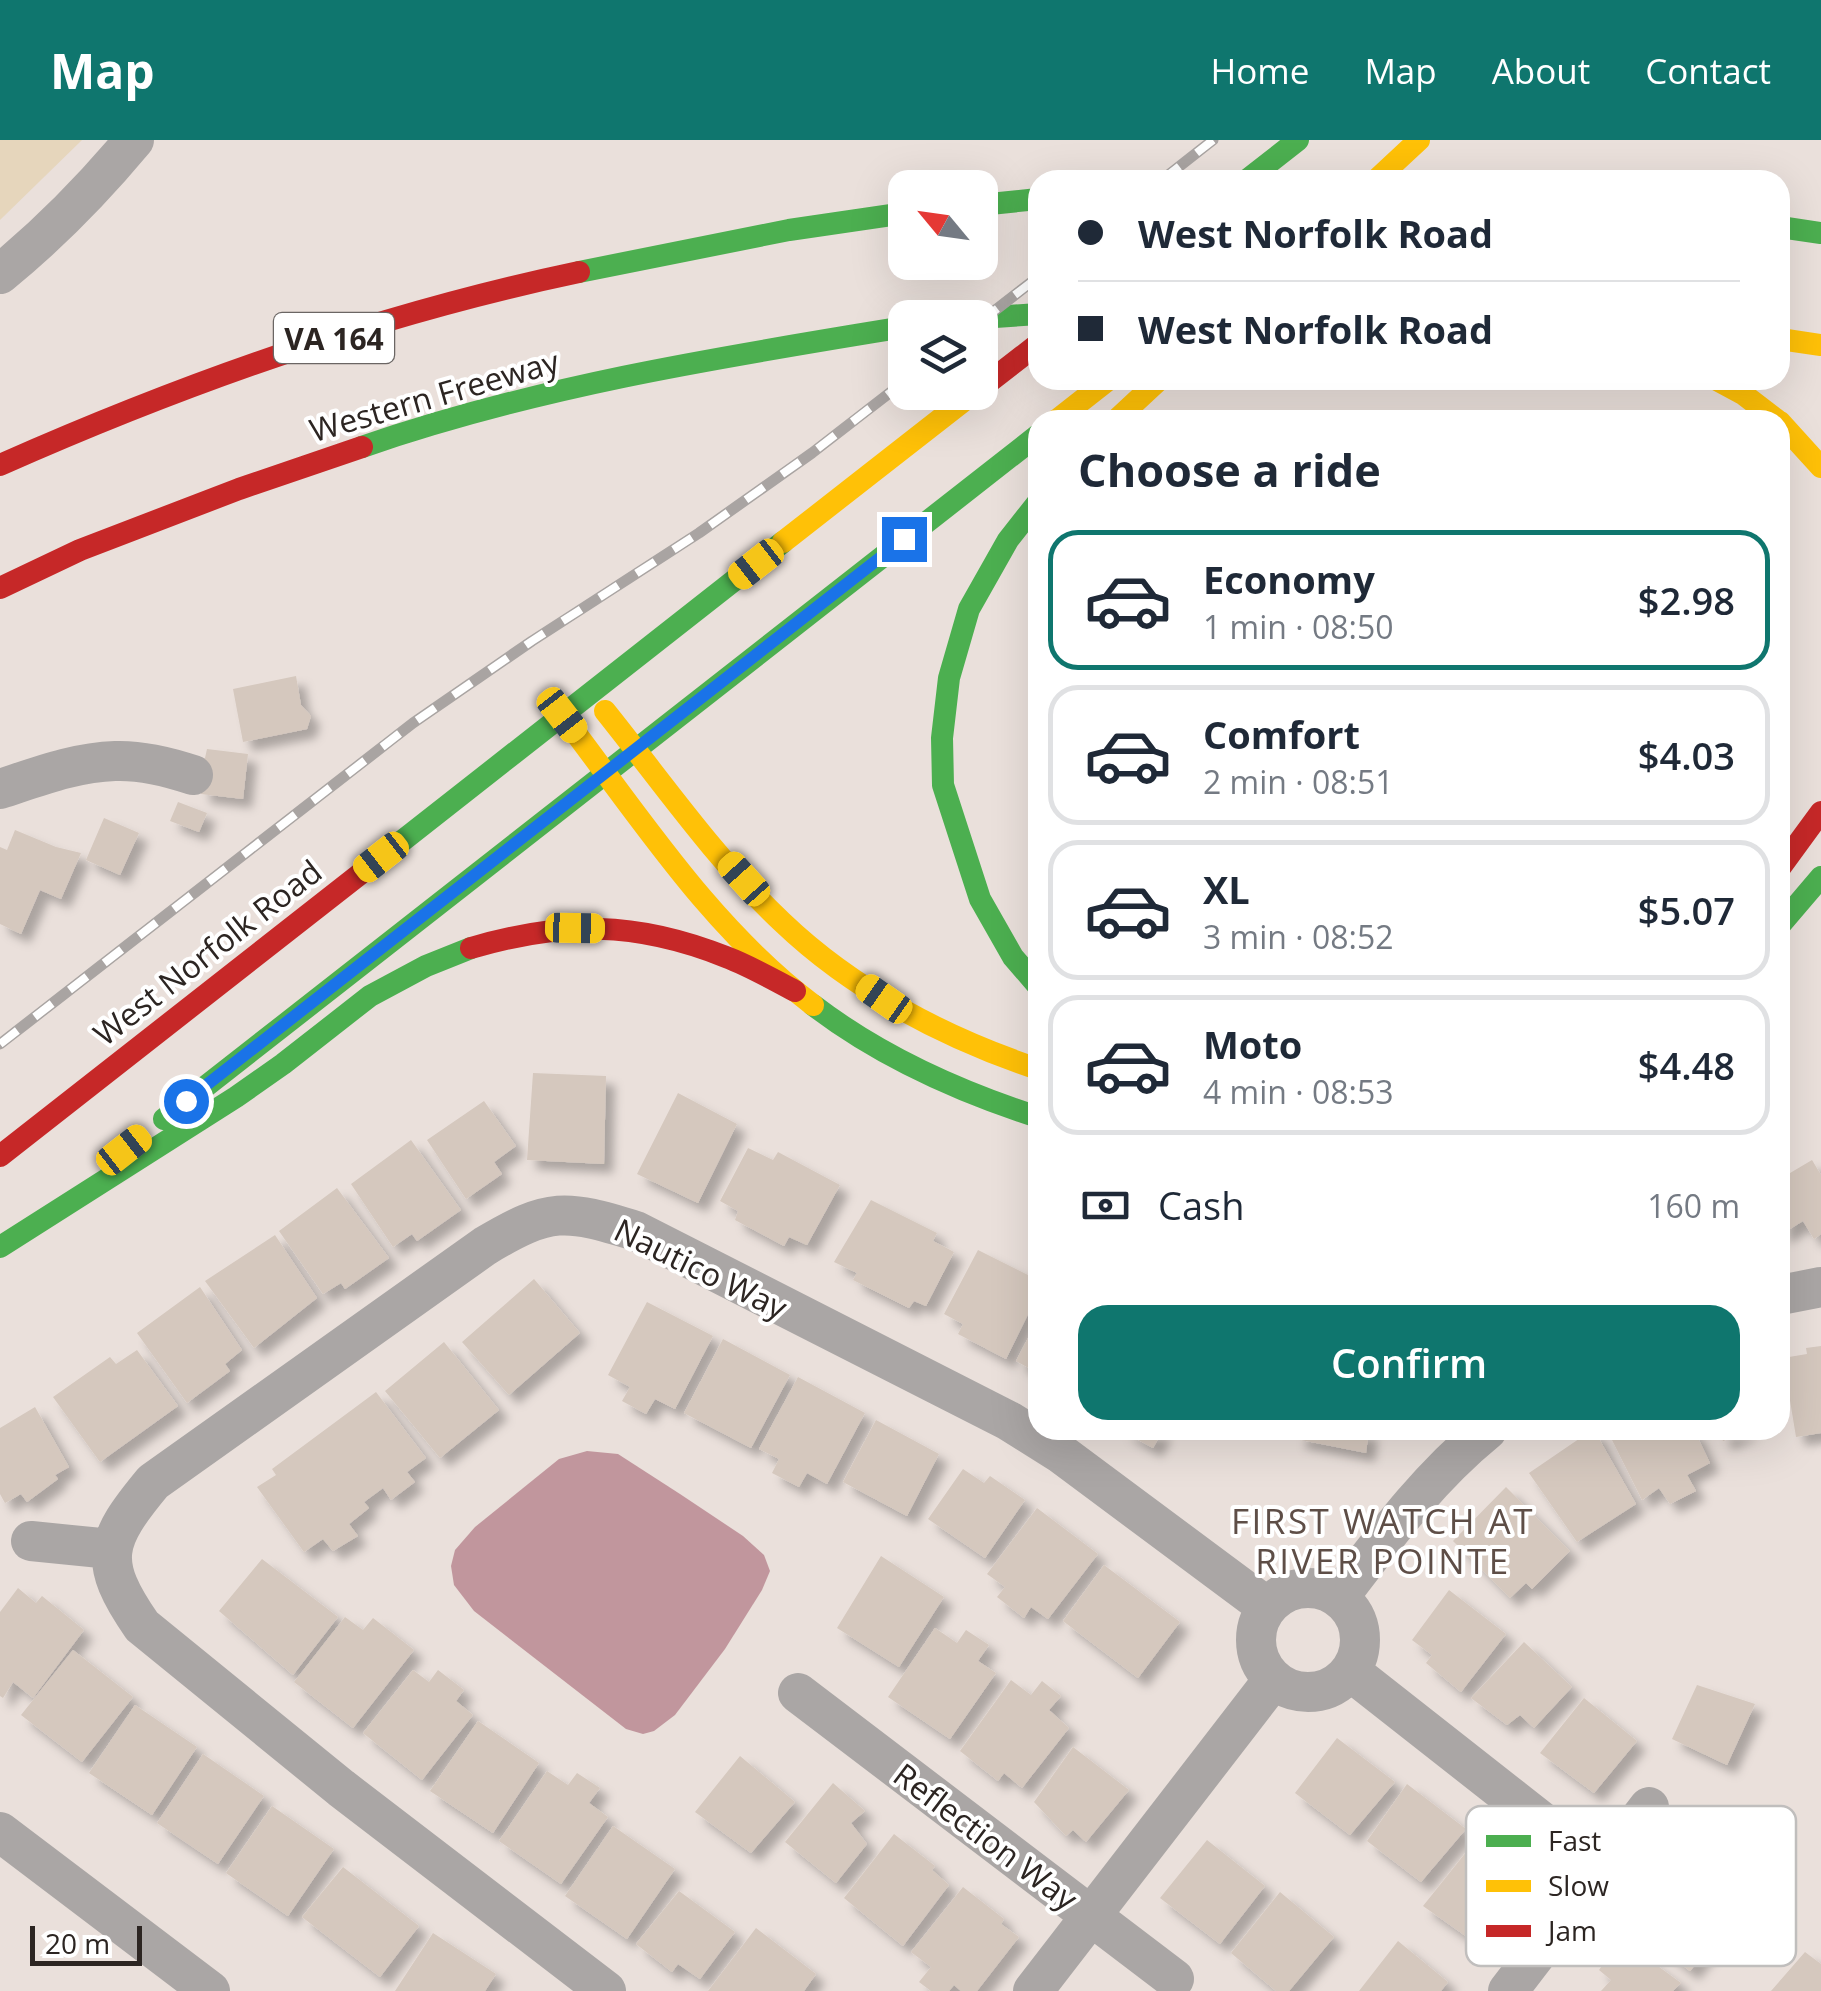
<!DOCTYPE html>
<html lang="en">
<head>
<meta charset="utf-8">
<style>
	:root { --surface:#fff; --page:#f6f6f7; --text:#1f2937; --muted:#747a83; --line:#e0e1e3; --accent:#0f766e }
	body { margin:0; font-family:"Open Sans",sans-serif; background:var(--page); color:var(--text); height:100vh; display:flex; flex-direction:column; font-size:38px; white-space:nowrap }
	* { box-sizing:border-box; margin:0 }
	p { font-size:32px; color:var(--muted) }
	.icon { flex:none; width:55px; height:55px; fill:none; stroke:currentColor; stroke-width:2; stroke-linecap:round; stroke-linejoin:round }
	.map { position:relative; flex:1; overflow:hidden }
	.drawer { position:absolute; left:1028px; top:270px; width:762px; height:1030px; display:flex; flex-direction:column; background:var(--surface); border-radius:30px; box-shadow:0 10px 40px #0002 }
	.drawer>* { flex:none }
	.guide { position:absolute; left:1028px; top:30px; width:762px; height:220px; border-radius:30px; box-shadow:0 10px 40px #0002; display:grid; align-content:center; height:220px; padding:0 50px; background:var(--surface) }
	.needle { width:65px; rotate:299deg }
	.buttons { position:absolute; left:888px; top:30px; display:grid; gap:20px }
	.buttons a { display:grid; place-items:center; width:110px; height:110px; border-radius:20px; background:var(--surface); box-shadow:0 10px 40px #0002; font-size:50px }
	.scale { position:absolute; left:30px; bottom:25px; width:112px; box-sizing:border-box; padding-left:10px; border:5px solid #2c2522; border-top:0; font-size:28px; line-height:35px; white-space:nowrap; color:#2c2522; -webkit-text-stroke:8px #fff; paint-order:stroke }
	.end { position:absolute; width:45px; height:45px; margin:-22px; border:12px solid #1a73e8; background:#fff; box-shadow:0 0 0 5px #fff }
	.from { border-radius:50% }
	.car { position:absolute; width:30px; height:60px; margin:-30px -15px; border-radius:12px; box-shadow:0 0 8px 2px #0007; background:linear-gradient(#f5c518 24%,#345 0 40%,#f5c518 0 76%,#345 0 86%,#f5c518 0) }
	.guide b { display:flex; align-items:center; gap:35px; height:95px; font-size:38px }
	.guide b+b { border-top:2px solid var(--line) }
	.guide i { width:25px; height:25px; background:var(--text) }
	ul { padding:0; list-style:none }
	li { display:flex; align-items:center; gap:30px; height:140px; margin:0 20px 15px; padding:0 30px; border:5px solid var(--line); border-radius:30px }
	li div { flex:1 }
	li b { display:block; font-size:38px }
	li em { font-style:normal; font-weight:600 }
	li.on { border-color:var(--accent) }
	li>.icon { width:90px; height:90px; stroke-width:1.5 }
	h2 { padding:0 50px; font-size:45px; line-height:120px }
	.pay { display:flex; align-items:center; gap:25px; height:110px; padding:0 50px; font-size:38px }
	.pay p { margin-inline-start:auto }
	.primary-button { display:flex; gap:20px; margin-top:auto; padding:20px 50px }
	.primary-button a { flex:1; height:115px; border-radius:30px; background:var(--accent); color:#fff; font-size:40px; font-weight:600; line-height:115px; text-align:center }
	header { display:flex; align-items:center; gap:60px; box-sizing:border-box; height:140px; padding:0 50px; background:var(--accent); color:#fff }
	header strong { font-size:48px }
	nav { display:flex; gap:55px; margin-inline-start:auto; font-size:35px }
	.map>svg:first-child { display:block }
	.green { fill:#e6d6bc }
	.water { fill:#c1969d }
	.building { fill:#d5c8be; filter:url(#shadow) }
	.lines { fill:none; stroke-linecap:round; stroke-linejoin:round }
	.street { stroke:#aaa6a5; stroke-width:40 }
	.fast { stroke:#4caf50; stroke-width:22 }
	.slow { stroke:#ffc107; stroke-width:22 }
	.jam { stroke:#c62828; stroke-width:22 }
	.rail-casing { stroke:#a9a4a2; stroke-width:11 }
	.rail { stroke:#fff; stroke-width:8; stroke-dasharray:22; stroke-linecap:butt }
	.route { stroke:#1a73e8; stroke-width:12 }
	.labels { text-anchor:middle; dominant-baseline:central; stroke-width:8; stroke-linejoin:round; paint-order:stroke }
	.shield { fill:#fff; stroke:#6b6664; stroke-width:2.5 }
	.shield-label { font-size:30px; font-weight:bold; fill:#2c2522 }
	.street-label { font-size:32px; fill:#2c2522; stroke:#fff }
	.neighbourhood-label { font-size:35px; letter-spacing:2.5px; fill:#5e4e47; stroke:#fff }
	.key { fill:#fff; stroke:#c0bebd; stroke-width:2.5 }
	.key-label { font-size:28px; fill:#2c2522 }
</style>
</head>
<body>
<header>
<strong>Map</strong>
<nav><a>Home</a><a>Map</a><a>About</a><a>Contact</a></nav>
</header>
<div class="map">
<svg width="1821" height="1851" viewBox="0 0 1821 1851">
	<defs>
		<filter id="shadow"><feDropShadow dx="9" dy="9" stdDeviation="5" flood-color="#0004"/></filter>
	</defs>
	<rect width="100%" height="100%" fill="#eae0db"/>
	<path class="green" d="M0,0H82L0,80Z"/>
	<path class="water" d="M587,1311L618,1314L680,1354L743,1396L764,1415L770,1431L762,1450L725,1509L675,1575L654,1591L643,1594L626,1589L474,1471L454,1445L451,1426L455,1410L475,1387L559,1319Z"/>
	<path class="building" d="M296,536L301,565L311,576L307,589L243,602L233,549Z
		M207,609L248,614L243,659L201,654L202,618H205Z
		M178,662L207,673L199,692L170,681Z
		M104,678L139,693L120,735L86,720Z
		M15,690L56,707L81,713L61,759L40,750L21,794L0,784V707L7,710Z
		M533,933L606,936L604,1024L527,1020Z
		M678,953L737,984L698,1063L637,1034Z
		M484,961L516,1006L494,1022L502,1034L466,1059L427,1000Z
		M411,1000L461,1070L417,1101L412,1094L393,1107L351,1044Z
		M748,1008L773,1020L778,1012L840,1045L807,1105L789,1097L784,1106L735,1080L738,1071L720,1061Z
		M1812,1020L1821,1035V1094L1814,1099L1803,1081L1780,1095V1039Z
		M337,1048L389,1118L345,1149L341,1143L323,1154L279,1091Z
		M871,1060L937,1093L933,1101L954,1112L926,1166L914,1161L909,1168L853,1140L857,1133L834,1122Z
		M275,1095L317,1158L254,1208L205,1141Z
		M978,1110L1038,1140V1154L1006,1219L958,1194L963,1184L944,1174Z
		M534,1139L580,1193L509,1255L462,1202Z
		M200,1147L242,1210L225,1224L230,1231L187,1263L137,1193Z
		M647,1162L713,1196L675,1269L655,1259L646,1274L622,1261L630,1247L608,1235Z
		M1038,1179V1233L1016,1221Z
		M723,1199L790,1235L751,1308L684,1273Z
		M444,1202L499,1270L440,1318L385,1251Z
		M1821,1206V1293L1796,1297L1783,1218L1807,1214L1806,1208Z
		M137,1210L178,1266L100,1322L53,1257L110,1217L116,1224Z
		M798,1237L865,1273L827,1344L807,1333L799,1347L772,1333L779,1319L759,1309Z
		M376,1252L426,1318L407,1332L415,1342L391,1360L383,1348L364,1362L369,1368L349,1384L358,1396L333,1411L323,1399L304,1412L257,1347L276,1335L272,1329Z
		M35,1267L69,1327L55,1335L58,1339L27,1362L21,1354L5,1363L0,1354V1288Z
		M876,1280L939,1314L907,1376L843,1342Z
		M1120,1290H1163L1153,1308Z
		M1298,1290H1369L1366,1313L1296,1299Z
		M1592,1290H1594L1636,1364L1577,1402L1529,1333Z
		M1607,1290H1694L1710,1323L1687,1335L1696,1351L1670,1364L1659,1348L1642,1360Z
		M1719,1290H1751L1723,1301Z
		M963,1329L984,1343L990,1336L1025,1360L985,1418L928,1379Z
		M1506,1347L1570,1411L1532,1449L1526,1443L1510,1458L1453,1401Z
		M1037,1368L1098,1414L1048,1479L1031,1467L1024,1478L997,1457L1005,1447L987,1434Z
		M881,1416L944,1457L899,1527L837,1488Z
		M262,1419L338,1477L293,1535L219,1471Z
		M1104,1425L1180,1482L1138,1538L1063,1481Z
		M18,1448L36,1463L42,1456L84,1490L33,1558L13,1542L3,1558L0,1556V1472Z
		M1449,1450L1506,1494L1461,1552L1426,1523L1432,1515L1412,1500Z
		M345,1477L363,1490L373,1478L414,1510L353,1588L294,1542Z
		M935,1488L957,1503L966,1490L989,1505L978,1521L996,1533L950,1599L888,1557Z
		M1524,1502L1572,1547L1534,1588L1520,1575L1507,1585L1471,1558Z
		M73,1510L133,1557L82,1622L21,1575Z
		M413,1530L429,1542L438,1530L464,1550L456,1561L473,1575L422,1640L363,1593Z
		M1011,1540L1031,1555L1042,1541L1061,1556L1049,1570L1069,1588L1022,1648L1004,1633L998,1641L960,1611Z
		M1697,1545L1755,1564L1727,1625L1672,1599Z
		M1584,1558L1637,1601L1594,1653L1540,1613Z
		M135,1565L197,1607L152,1675L89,1633Z
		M478,1581L539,1623L493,1693L430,1651Z
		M1337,1598L1395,1642L1350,1695L1295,1653Z
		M1073,1607L1129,1650L1086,1702L1073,1690L1066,1696L1034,1662Z
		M203,1614L264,1656L218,1724L157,1683Z
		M740,1616L795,1662L751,1713L695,1672Z
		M547,1631L568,1645L577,1633L600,1648L589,1663L608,1677L561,1744L499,1701Z
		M833,1643L865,1671L851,1683L867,1704L836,1743L785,1702Z
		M1407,1644L1466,1689L1421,1742L1367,1701Z
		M272,1666L334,1709L288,1776L226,1733Z
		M613,1686L675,1729L627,1799L565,1756Z
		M894,1694L935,1726L932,1730L949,1745L903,1806L844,1758Z
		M1207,1700L1265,1746L1220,1804L1160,1758Z
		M1475,1701L1521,1739L1477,1804L1423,1766Z
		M343,1727L419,1786L380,1837L302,1777Z
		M1682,1739L1734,1777L1690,1831L1634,1788L1659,1753L1667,1760Z
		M963,1747L1004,1779L1001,1784L1019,1797L977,1851H961L954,1845L949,1851H931L919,1842L931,1827L911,1812Z
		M679,1751L735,1792L700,1839L678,1824L672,1832L636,1804Z
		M1280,1752L1334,1797L1289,1851H1276L1231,1813Z
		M756,1788L816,1834L804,1851H708Z
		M433,1793L496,1834L485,1851H395Z
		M1621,1799L1681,1843L1673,1851H1601L1611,1840L1599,1830Z
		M1398,1801L1448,1842L1441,1851H1359Z
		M1805,1812L1821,1824V1851H1771Z"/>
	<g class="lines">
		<path class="street" d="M0,134C49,94 94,48 134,0
			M0,649C37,637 76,622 115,621C141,620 169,627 193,635
			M1780,1155L1821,1147
			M31,1401L111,1409
			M1256 1500a52 52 0 1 1 104 0a52 52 0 1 1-104 0Z
			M1339,1457C1384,1398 1428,1338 1487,1290
			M1350,1531L1602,1729
			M798,1553L1174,1839
			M0,1692L210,1851
			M606,1851L341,1648L142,1486C97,1421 104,1401 153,1342L485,1106C550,1067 565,1069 636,1091L1009,1281L1060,1313L1267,1467
			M1033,1851L1273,1540
			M1508,1851L1649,1667"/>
		<path class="fast" d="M1247,40L1298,0
			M980,65L1038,59
			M1780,87L1821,93
			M579,132L789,90L905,73
			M980,178L1038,174
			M362,307C538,246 721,217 905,187
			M1038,362L1008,400L969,469L949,538L942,598L943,645L980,759L1013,817L1038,846
			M369,727L783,402
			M1780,785L1821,737
			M813,865C881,917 957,951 1038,977
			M164,979L1038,295
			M0,1107L236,957L283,924L370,856L426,826L471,808"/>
		<path class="slow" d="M1376,40L1419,0
			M1780,199L1821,205
			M1717,240L1743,254L1777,280
			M1057,280L1108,240
			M1116,280L1159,240
			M1780,282L1821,327
			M783,402L975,252
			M605,571C662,642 715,719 782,782C853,850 945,898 1038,929
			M562,575C640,677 710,787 813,865"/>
		<path class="jam" d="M980,249L1038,204
			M0,325C187,242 379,174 579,132
			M0,448L80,410L239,349L362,307
			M1780,728L1821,672
			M471,808C563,781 636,781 726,817C750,826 772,839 795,851
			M0,1016L369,727"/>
		<defs>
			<path id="rail" d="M1162,40L1213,0
				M980,182L1038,137
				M0,904L413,583L532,501L699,393L812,313L905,241"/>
		</defs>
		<use href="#rail" class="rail-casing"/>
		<use href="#rail" class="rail"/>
	</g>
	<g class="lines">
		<path class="route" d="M186,961L904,399"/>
	</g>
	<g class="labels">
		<rect class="shield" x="274" y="173" width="120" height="50" rx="8"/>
		<g class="shield-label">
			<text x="334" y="198">VA 164</text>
		</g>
		<g class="street-label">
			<text transform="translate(434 255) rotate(-16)">Western Freeway</text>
			<text transform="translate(207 812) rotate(-38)">West Norfolk Road</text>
			<text transform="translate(701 1128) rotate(26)">Nautico Way</text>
			<text transform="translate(986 1696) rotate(37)">Reflection Way</text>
		</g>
		<g class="neighbourhood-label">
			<text x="1383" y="1380">FIRST WATCH AT<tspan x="1383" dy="40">RIVER POINTE</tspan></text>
		</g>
	</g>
	<rect x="1466" y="1666" width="330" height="160" rx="15" class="key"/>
	<rect x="1486" y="1695" width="45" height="12" fill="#4caf50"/>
	<rect x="1486" y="1740" width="45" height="12" fill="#ffc107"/>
	<rect x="1486" y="1785" width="45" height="12" fill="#c62828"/>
	<g class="key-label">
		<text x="1548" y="1711">Fast</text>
		<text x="1548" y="1756">Slow</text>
		<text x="1548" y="1801">Jam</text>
	</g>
</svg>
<div class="buttons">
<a><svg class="needle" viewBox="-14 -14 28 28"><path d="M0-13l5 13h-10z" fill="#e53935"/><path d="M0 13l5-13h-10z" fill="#747a83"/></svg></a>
<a><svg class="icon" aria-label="layers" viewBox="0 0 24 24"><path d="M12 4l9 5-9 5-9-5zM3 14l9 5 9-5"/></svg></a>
</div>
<div class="scale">20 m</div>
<i class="end from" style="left:186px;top:961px"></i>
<i class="end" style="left:904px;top:399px"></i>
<i class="car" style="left:756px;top:424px;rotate:232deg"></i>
<i class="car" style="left:562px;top:575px;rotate:142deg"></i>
<i class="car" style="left:381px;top:717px;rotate:232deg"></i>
<i class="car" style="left:744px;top:739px;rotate:318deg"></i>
<i class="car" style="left:575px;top:788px;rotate:91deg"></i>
<i class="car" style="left:884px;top:859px;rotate:305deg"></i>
<i class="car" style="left:124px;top:1010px;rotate:52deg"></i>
<div class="guide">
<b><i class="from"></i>West Norfolk Road</b>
<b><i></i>West Norfolk Road</b>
</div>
<section class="drawer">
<h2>Choose a ride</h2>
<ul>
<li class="on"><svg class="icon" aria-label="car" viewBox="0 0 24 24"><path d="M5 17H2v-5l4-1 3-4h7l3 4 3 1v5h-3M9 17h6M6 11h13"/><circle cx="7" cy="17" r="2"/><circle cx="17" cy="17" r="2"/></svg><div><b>Economy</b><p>1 min · 08:50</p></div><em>$2.98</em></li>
<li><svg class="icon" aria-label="car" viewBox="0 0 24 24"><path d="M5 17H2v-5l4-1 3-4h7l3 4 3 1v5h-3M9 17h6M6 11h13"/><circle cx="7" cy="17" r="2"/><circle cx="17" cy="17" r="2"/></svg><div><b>Comfort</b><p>2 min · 08:51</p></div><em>$4.03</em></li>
<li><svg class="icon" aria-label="car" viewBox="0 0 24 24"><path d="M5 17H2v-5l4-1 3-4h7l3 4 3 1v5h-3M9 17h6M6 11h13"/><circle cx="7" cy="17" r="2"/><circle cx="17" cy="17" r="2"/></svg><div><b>XL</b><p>3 min · 08:52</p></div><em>$5.07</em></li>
<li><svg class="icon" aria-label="car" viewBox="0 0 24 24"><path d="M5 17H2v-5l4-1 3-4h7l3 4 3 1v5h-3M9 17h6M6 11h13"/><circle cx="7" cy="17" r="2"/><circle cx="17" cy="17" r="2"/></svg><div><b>Moto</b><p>4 min · 08:53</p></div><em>$4.48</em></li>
</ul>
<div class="pay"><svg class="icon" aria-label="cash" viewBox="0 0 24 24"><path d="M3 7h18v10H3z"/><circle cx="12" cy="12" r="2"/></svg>Cash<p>160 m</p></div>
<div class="primary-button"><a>Confirm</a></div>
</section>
</div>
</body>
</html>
